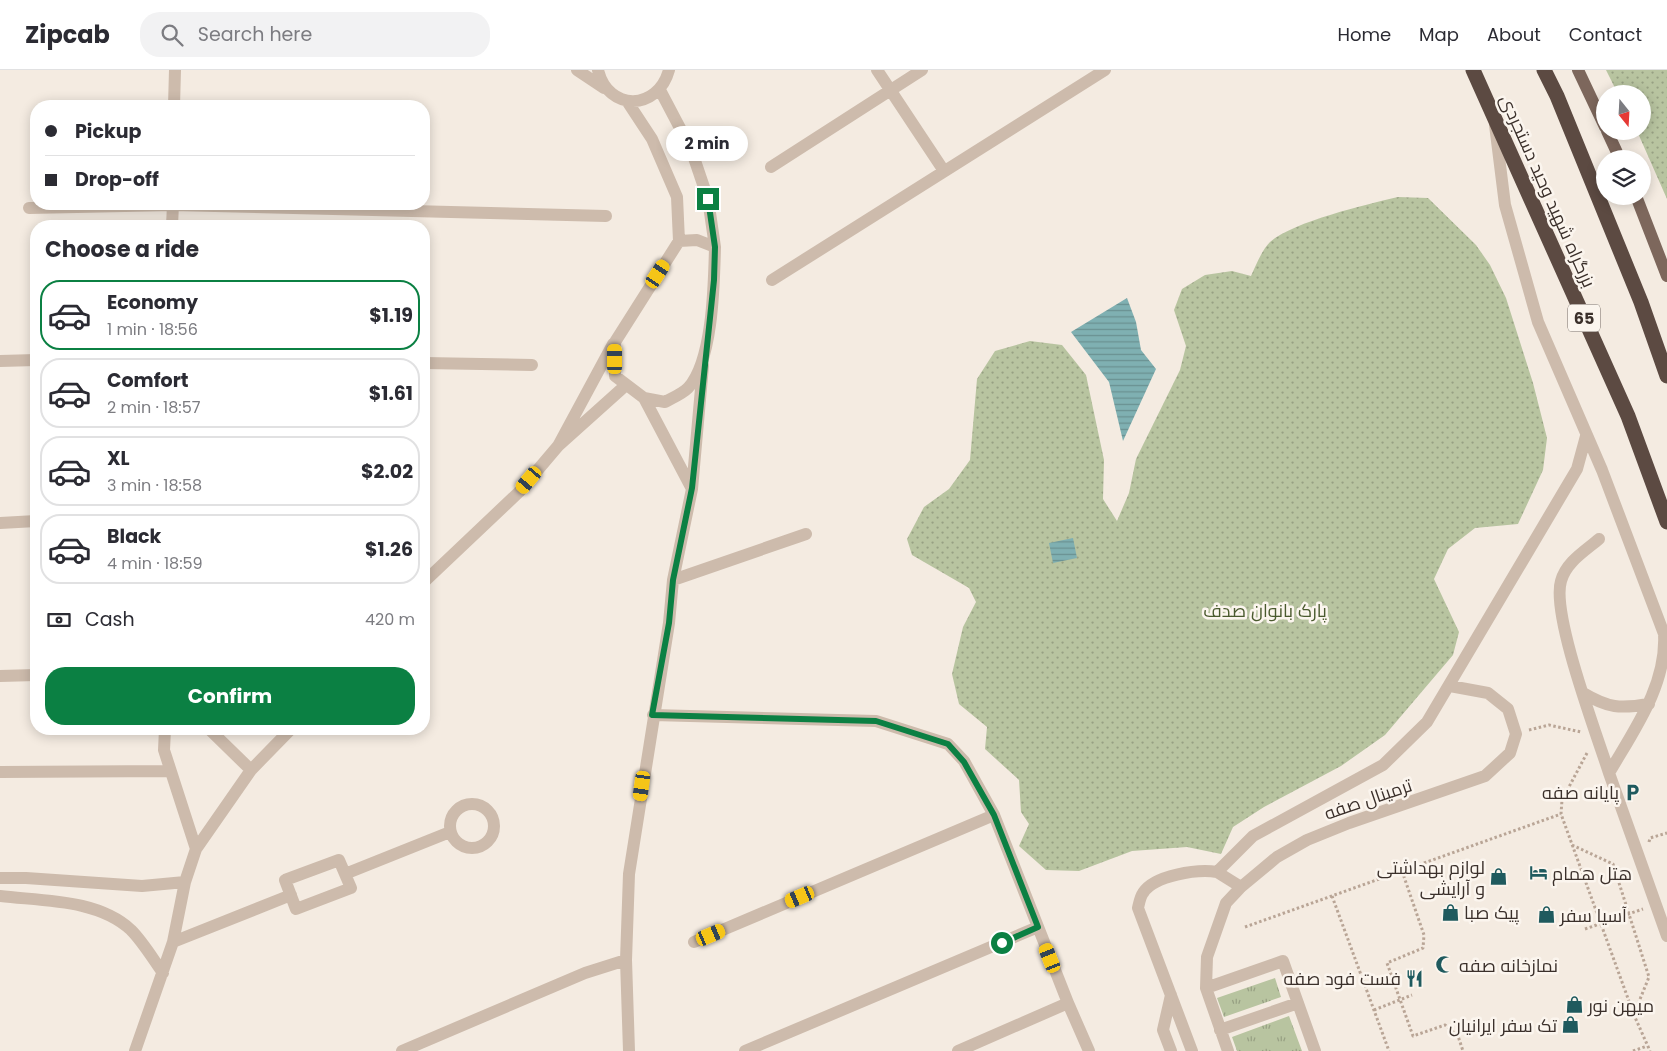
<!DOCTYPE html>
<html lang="en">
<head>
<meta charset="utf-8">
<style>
	:root { --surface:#fff; --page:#f2f2f3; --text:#2b2b33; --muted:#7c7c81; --line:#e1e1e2; --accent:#0b8043 }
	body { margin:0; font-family:Poppins,Cairo,sans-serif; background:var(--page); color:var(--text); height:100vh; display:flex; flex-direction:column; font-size:19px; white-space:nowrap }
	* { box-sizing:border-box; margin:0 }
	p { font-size:16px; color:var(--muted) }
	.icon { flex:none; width:28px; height:28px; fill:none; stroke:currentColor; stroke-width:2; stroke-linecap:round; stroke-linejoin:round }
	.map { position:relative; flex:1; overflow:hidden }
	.sheet { position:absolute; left:30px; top:150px; width:400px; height:515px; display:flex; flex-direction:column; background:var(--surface); border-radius:20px; box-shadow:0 2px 12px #0003 }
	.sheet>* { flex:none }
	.top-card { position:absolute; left:30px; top:30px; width:400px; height:110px; border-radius:20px; box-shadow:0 2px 12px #0003; display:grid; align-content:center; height:110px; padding:0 15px; background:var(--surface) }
	.needle { width:32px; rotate:162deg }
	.fabs { position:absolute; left:1596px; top:15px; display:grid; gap:10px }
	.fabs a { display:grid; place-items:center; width:55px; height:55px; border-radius:50%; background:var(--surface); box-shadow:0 2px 12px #0003; font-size:25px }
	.end { position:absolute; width:22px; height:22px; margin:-11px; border:6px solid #0b8043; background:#fff; box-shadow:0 0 0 2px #fff }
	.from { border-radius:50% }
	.bubble { position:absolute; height:35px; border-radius:18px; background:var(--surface); box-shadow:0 2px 12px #0003; font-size:16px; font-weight:700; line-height:35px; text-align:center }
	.car { position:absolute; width:15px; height:30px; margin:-15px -8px; border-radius:6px; box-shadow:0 0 4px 1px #0007; background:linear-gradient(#f5c518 24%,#345 0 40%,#f5c518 0 76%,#345 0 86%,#f5c518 0) }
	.top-card b { display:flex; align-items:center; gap:18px; height:48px; font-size:19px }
	.top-card b+b { border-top:1px solid var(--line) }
	.top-card i { width:12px; height:12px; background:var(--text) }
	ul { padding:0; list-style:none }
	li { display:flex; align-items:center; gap:15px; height:70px; margin:0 10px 8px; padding:0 5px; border:2px solid var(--line); border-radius:20px }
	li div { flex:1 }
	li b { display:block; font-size:19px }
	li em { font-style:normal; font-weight:700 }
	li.selected { border-color:var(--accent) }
	li>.icon { width:45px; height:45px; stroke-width:1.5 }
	h2 { padding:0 15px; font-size:22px; line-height:60px }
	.pay { display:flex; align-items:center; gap:12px; height:55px; padding:0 15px; font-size:19px }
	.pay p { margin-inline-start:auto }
	.action { display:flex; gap:10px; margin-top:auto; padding:10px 15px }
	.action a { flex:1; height:58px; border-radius:20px; background:var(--accent); color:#fff; font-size:20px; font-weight:700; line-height:58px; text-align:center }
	header { display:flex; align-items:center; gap:30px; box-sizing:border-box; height:70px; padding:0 25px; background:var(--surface); border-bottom:1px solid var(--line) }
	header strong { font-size:24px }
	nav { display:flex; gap:28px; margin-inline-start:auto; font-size:18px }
	.search { width:350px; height:45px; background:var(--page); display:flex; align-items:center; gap:12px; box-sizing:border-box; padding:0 18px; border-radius:20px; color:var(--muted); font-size:19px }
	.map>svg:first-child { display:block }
	.grass { fill:url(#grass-tufts) }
	.park { fill:url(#park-dots) }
	.water { fill:url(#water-rules) }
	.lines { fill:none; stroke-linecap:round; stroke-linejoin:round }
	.path { stroke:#b9a596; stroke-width:3; stroke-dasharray:2.5 2.5; stroke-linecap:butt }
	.minor { stroke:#cdbbac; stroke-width:12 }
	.major { stroke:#7d675c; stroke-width:12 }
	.highway { stroke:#5c4a42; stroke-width:15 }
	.route { stroke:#0b8043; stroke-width:6 }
	.labels { text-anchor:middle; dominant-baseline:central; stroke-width:5; stroke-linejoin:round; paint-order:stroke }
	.shield { fill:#fbf5ee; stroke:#756b66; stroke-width:1 }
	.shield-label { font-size:16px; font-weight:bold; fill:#3b302b }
	.street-label { font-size:18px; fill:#3b302b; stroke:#fbf5ee }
	.park-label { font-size:18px; fill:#4a5a2e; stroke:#fbf5ee }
	.poi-label { font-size:18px; fill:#3b302b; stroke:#fbf5ee; text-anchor:start }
</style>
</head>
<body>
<header>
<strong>Zipcab</strong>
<div class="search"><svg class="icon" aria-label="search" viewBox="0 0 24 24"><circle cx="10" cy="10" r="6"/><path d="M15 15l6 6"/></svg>Search here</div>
<nav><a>Home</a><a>Map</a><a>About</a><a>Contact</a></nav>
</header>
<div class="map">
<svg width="1667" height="981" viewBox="0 0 1667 981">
	<defs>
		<pattern id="grass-tufts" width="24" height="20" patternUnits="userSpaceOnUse" patternTransform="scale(1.25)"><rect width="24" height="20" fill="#b8c4a0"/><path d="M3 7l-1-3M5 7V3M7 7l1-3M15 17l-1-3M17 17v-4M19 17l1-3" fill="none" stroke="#97a083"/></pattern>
		<pattern id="park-dots" width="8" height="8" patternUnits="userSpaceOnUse" patternTransform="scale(1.25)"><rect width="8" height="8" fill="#b8c4a0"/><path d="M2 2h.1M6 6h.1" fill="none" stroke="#97a083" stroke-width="1.8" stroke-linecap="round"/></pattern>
		<pattern id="water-rules" width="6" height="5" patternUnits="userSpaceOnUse" patternTransform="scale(1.25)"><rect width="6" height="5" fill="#7fb0b2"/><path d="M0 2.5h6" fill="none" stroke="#699091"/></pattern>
	</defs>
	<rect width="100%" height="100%" fill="#f4ebe1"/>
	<path class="grass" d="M1275,908L1281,927L1224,947L1217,928Z
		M1289,946L1302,981H1237L1232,967Z"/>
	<path class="park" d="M1606,0H1667V129L1637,61H1642V24H1618Z
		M1398,127L1428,128L1476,175L1490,195L1506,228L1533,313L1547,368L1543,400L1518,454L1475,458L1448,479L1434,509L1459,562L1453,585L1385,665L1341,696L1264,737L1233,757L1221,784L1187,777L1132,781L1079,801L1046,800L1019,776L1029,754L1021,742L1019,710L985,679L987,657L959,634L952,604L963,557L976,532L969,518L912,485L907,469L924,437L949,419L970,390L977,309L995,281L1030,271L1062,275L1086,305L1104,390L1103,429L1117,451L1129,423L1136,389L1180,300L1186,276L1174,240L1182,219L1205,205L1232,201L1251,206C1256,195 1262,180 1270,172C1295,151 1365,135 1398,127Z"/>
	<path class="water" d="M1127,228L1136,252L1141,280L1156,299L1123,371L1109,312L1071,262Z
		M1073,468L1077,488L1053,493L1049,473Z"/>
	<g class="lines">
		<path class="path" d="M1529,660L1549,655L1581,662
			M1587,683L1562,730L1561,744L1634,945L1650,981
			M1649,772L1650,768L1667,763
			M1572,775L1613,794L1649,907L1634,944
			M1402,801L1424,865L1423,878L1387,893L1413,966L1445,955L1458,966L1463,981
			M1332,826L1389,981
			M1245,857L1561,744
			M1585,859L1643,839
			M1374,940L1412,925
			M1633,981L1647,976"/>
		<path class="minor" d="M577,0L604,18
			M598,0C608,42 658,41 669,0
			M877,0L944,101
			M660,20L691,79L708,129L715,177
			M627,31L652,69L677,127L679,171
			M174,36L175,0
			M1495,55L1505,135L1538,252L1602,400L1664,564C1667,615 1634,660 1609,703L1667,866
			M771,97L922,0
			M29,138L173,135L606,146
			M172,156L173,134
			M697,170L715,177C714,214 713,291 688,318C682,324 672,328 665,332L644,328L615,306V272L679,171Z
			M772,210L1105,0
			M613,274L558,376L626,315
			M0,291L36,290
			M424,293L532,295
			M644,328L692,419L703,296
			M0,453L36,451
			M1599,469C1585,481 1566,492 1561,511C1551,544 1597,665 1609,703
			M673,510L806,464
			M424,512L519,422L558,376
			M0,606L36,605
			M1583,623C1608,638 1620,639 1649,634
			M653,645L876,651L948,674L964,691L994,745L1068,933L1089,981
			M165,659L164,680L196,779
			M209,659L251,700
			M0,702L170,701
			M450 756a22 22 0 1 1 44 0a22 22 0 1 1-44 0Z
			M339,790L351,818L296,839L285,810Z
			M1217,802L1241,817
			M345,804L450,762
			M0,808H26L142,816L185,812
			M0,826C42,831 98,829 131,860C143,872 153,889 163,903
			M173,872L291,825
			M694,872L994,745
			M1206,918L1283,891L1315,981
			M1220,960L1298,933
			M135,981L173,872L185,812L196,779L251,700L291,659
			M402,981L585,903L626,890
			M629,981L626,890L629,804L669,553L673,510L692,419
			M745,981L1038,857
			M958,981L1068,933
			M1171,981L1163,960L1171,925
			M1192,981L1138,838C1139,834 1140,827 1143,823C1154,805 1198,799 1217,802L1253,766L1383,695L1427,652L1577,399L1586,366
			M1228,981L1206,918L1207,887L1226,833L1241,817L1277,787L1307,770L1349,753L1485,706L1510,683L1516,664L1508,639L1488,623L1450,616"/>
		<path class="major" d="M1578,0L1605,57
			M1607,61L1620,89
			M1636,126L1667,206"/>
		<path class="highway" d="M1473,0L1628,346L1667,452
			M1544,0L1557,26L1641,232L1667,306"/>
	</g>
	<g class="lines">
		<path class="route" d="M708,129L715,177L714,210L692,418L673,510L669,553L652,645L876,651L948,674L964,692L994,745L1038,857L1002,873"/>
	</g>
	<defs>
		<symbol id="parking-bare" viewBox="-9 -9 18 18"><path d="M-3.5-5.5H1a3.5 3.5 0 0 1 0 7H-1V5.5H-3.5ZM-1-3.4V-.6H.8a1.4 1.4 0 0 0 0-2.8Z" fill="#1f5a5e" stroke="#fbf5ee" stroke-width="2.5" paint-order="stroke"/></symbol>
		<symbol id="hotel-bare" viewBox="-9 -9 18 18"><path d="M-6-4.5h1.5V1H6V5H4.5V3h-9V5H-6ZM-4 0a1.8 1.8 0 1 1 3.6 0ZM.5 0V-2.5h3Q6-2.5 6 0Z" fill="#1f5a5e" stroke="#fbf5ee" stroke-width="2.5" paint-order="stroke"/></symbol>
		<symbol id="shop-bare" viewBox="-9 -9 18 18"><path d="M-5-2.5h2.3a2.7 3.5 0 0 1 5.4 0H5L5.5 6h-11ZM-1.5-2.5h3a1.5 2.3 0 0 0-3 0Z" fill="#1f5a5e" stroke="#fbf5ee" stroke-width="2.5" paint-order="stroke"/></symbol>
		<symbol id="mosque-bare" viewBox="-9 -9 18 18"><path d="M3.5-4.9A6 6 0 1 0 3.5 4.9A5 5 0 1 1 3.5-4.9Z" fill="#1f5a5e" stroke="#fbf5ee" stroke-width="2.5" paint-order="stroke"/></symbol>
		<symbol id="restaurant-bare" viewBox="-9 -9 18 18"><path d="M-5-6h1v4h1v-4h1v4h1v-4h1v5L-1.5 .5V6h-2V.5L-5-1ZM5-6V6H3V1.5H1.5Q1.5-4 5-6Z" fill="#1f5a5e" stroke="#fbf5ee" stroke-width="2.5" paint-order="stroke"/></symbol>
	</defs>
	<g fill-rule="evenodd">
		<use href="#parking-bare" x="1620" y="710" width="25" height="25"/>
		<use href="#hotel-bare" x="1526" y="790" width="25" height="25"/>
		<use href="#shop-bare" x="1486" y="794" width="25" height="25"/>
		<use href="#shop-bare" x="1438" y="830" width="25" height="25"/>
		<use href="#shop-bare" x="1534" y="832" width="25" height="25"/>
		<use href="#mosque-bare" x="1432" y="882" width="25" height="25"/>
		<use href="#restaurant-bare" x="1402" y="896" width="25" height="25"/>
		<use href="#shop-bare" x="1562" y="922" width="25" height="25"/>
		<use href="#shop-bare" x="1558" y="942" width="25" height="25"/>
	</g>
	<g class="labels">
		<rect class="shield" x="1568" y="234.5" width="32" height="27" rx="4"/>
		<g class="shield-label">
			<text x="1584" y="248">65</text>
		</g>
		<g class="street-label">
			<text transform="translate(1548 121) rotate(66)">بزرگراه شهید وحید دستجردی</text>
			<text transform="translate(1368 729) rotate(-19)">ترمینال صفه</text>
		</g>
		<g class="park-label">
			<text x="1265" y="540">پارک بانوان صدف</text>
		</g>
		<g class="poi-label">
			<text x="1619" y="722" text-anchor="end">پایانه صفه</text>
			<text x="1485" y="797" text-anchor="end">لوازم بهداشتی<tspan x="1485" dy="21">و آرایشی</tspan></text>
			<text x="1552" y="803">هتل همام</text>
			<text x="1464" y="842">پیک صبا</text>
			<text x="1560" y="845">آسیا سفر</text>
			<text x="1459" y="895">نمازخانه صفه</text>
			<text x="1401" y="908" text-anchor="end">فست فود صفه</text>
			<text x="1588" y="935">میهن نور</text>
			<text x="1557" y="955" text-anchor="end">تک سفر ایرانیان</text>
		</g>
	</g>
</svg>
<div class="fabs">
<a><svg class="needle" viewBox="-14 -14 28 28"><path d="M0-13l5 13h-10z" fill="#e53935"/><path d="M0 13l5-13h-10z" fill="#7c7c81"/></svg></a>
<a><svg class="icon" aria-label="layers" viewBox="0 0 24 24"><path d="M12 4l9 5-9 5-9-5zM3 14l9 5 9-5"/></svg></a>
</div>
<i class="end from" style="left:1002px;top:873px"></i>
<i class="end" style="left:708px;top:129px"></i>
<div class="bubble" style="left:666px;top:56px;width:82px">2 min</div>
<i class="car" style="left:658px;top:204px;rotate:33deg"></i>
<i class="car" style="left:615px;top:289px;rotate:0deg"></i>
<i class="car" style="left:529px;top:410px;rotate:220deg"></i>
<i class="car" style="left:642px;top:716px;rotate:188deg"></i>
<i class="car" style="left:800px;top:827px;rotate:247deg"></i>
<i class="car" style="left:711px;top:865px;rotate:67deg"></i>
<i class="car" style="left:1050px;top:888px;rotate:338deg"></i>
<div class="top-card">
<b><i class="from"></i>Pickup</b>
<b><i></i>Drop-off</b>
</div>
<section class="sheet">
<h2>Choose a ride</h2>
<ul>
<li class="selected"><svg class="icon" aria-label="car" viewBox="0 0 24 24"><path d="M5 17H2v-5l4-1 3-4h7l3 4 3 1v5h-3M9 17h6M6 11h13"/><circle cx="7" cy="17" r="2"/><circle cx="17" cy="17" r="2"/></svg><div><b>Economy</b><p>1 min · 18:56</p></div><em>$1.19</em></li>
<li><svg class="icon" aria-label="car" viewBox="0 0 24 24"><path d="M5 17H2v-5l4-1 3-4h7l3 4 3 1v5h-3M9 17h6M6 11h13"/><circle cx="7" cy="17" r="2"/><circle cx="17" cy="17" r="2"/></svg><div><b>Comfort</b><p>2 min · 18:57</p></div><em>$1.61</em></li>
<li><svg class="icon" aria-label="car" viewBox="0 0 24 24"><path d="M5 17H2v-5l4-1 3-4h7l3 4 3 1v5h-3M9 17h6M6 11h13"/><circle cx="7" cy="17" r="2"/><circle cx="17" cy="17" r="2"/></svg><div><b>XL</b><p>3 min · 18:58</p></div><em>$2.02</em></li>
<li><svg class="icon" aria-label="car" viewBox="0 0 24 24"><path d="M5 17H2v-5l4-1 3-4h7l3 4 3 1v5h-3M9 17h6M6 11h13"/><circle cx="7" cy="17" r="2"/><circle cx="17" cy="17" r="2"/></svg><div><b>Black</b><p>4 min · 18:59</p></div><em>$1.26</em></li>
</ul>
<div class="pay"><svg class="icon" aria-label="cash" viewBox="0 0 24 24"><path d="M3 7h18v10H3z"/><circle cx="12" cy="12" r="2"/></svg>Cash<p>420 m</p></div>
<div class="action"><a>Confirm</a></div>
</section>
</div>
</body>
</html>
